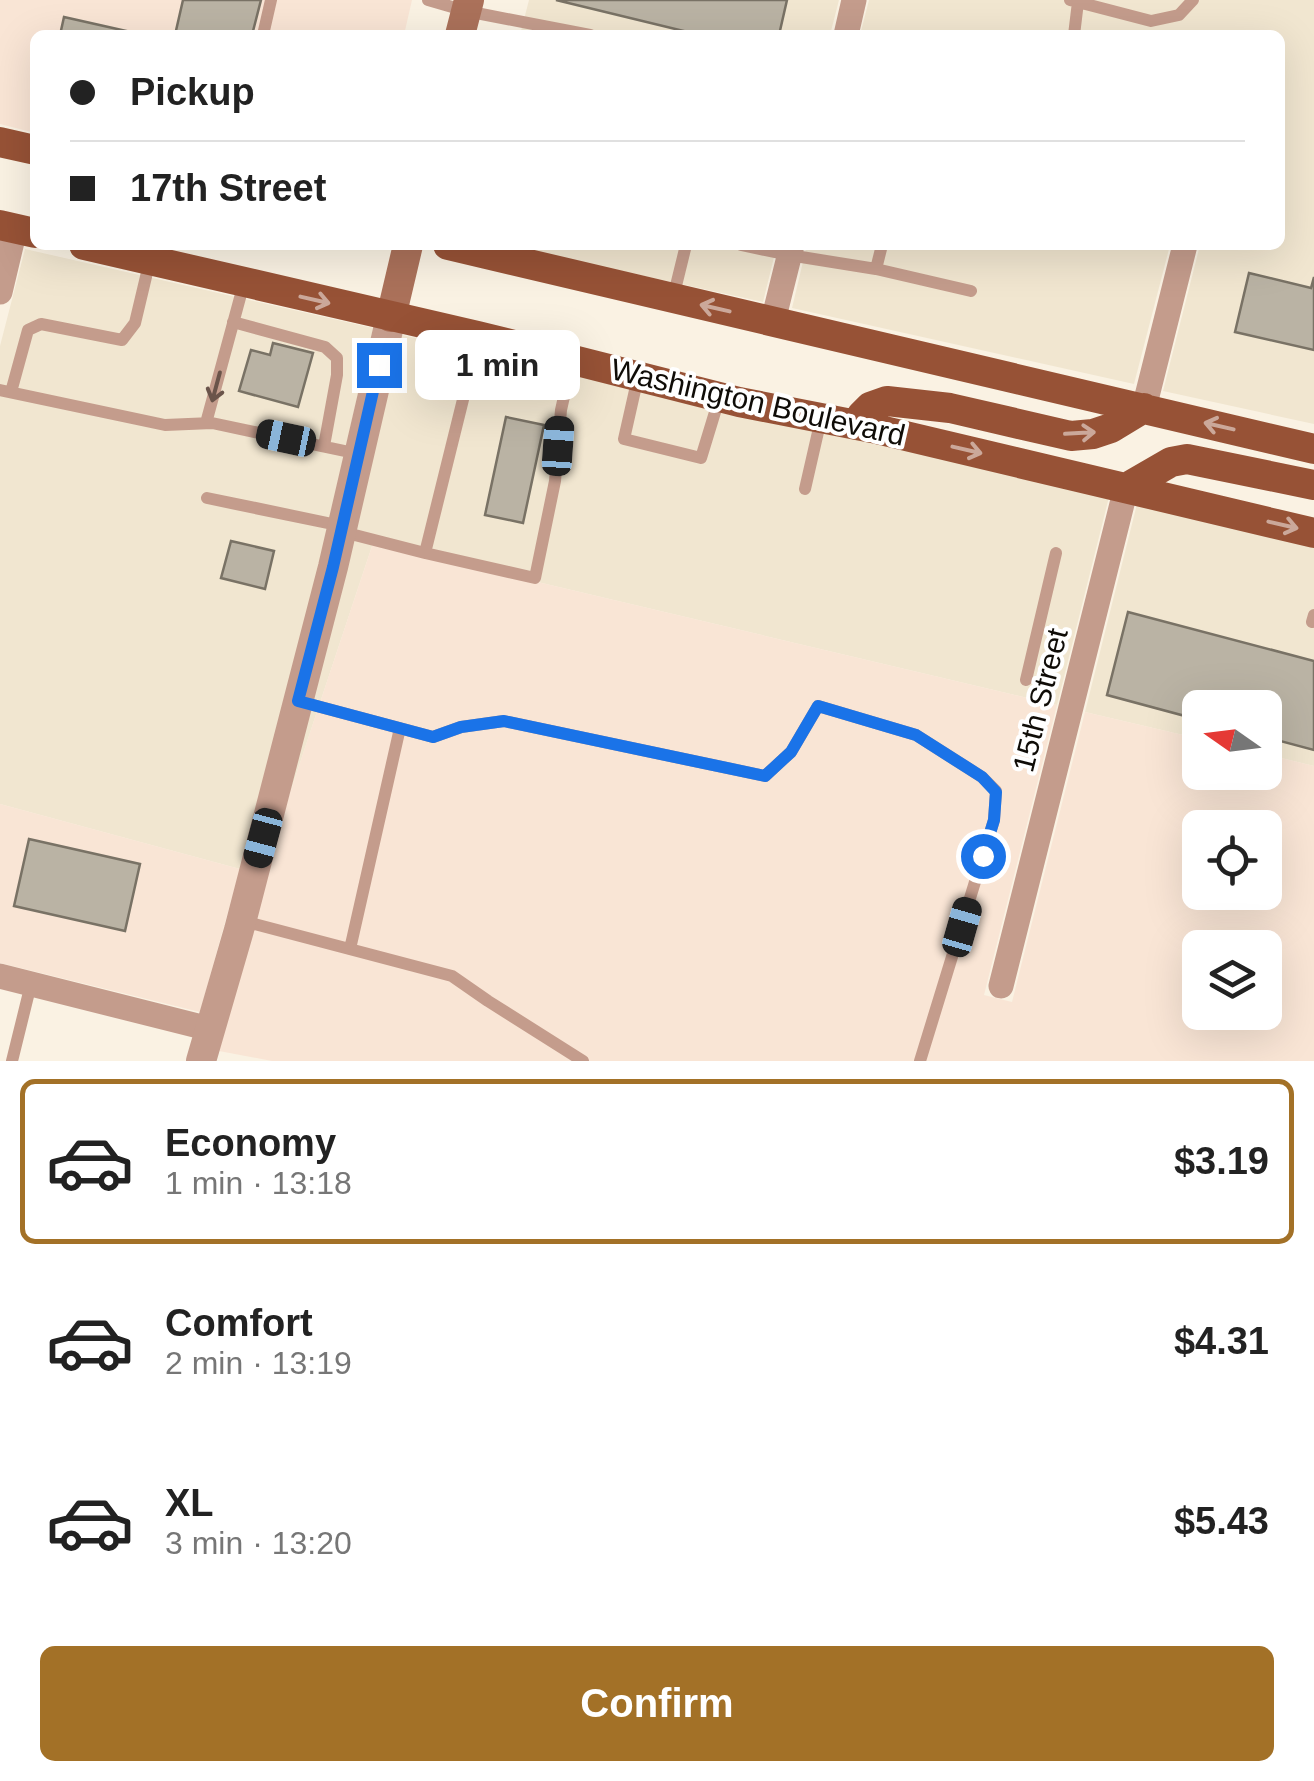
<!DOCTYPE html>
<html lang="en">
<head>
<meta charset="utf-8">
<style>
	:root { --surface:#fff; --page:#f6f6f6; --text:#222; --muted:#767676; --line:#e0e0e0; --accent:#a37127 }
	body { margin:0; font-family:Arial,sans-serif; background:var(--page); color:var(--text); height:100vh; display:flex; flex-direction:column; font-size:38px; white-space:nowrap }
	* { box-sizing:border-box; margin:0 }
	p { font-size:32px; color:var(--muted) }
	.icon { flex:none; width:55px; height:55px; fill:none; stroke:currentColor; stroke-width:2; stroke-linecap:round; stroke-linejoin:round }
	.map { position:relative; height:1061px; overflow:hidden }
	.panel { display:flex; flex-direction:column; background:var(--surface); flex:1 }
	.panel>* { flex:none }
	.hud { position:absolute; left:30px; top:30px; width:1255px; height:220px; border-radius:15px; box-shadow:0 10px 40px #0002; display:grid; align-content:center; height:220px; padding:0 40px; background:var(--surface) }
	.needle { width:65px; rotate:284deg }
	.fabs { position:absolute; left:1182px; top:690px; display:grid; gap:20px }
	.fabs a { display:grid; place-items:center; width:100px; height:100px; border-radius:15px; background:var(--surface); box-shadow:0 10px 40px #0002; font-size:50px }
	.end { position:absolute; width:45px; height:45px; margin:-22px; border:12px solid #1a73e8; background:#fff; box-shadow:0 0 0 5px #fff }
	.from { border-radius:50% }
	.bubble { position:absolute; height:70px; border-radius:15px; background:var(--surface); box-shadow:0 10px 40px #0002; font-size:32px; font-weight:600; line-height:70px; text-align:center }
	.car { position:absolute; width:30px; height:60px; margin:-30px -15px; border-radius:12px; box-shadow:0 0 8px 2px #0007; background:linear-gradient(#222 24%,#8ab4d8 0 40%,#222 0 76%,#8ab4d8 0 86%,#222 0) }
	.hud b { display:flex; align-items:center; gap:35px; height:95px; font-size:38px }
	.hud b+b { border-top:2px solid var(--line) }
	.hud i { width:25px; height:25px; background:var(--text) }
	ul { padding:18px 0 0; list-style:none }
	li { display:flex; align-items:center; gap:30px; height:165px; margin:0 20px 15px; padding:0 20px; border:5px solid transparent; border-radius:15px }
	li div { flex:1 }
	li b { display:block; font-size:38px }
	li em { font-style:normal; font-weight:600 }
	li.on { border-color:var(--accent) }
	li>.icon { width:90px; height:90px; stroke-width:1.5 }
	.button { display:flex; gap:20px; margin-top:auto; padding:20px 40px }
	.button a { flex:1; height:115px; border-radius:15px; background:var(--accent); color:#fff; font-size:40px; font-weight:600; line-height:115px; text-align:center }
	.map>svg:first-child { display:block }
	.built { fill:#f1e6d0 }
	.industrial { fill:#f9e5d5; fill-rule:evenodd }
	.building { fill:#bab3a4; stroke:#797265; stroke-width:2.5 }
	.lines { fill:none; stroke-linecap:round; stroke-linejoin:round }
	.service { stroke:#c49c8c; stroke-width:12 }
	.minor { stroke:#c49c8c; stroke-width:25 }
	.tertiary { stroke:#c49c8c; stroke-width:30 }
	.secondary { stroke:#ab715a; stroke-width:30 }
	.primary { stroke:#975236; stroke-width:30 }
	.oneway { stroke:#cba89a }
	.oneway2 { stroke:#6a544a }
	.route { stroke:#1a73e8; stroke-width:12 }
	.labels { text-anchor:middle; dominant-baseline:central; stroke-width:8; stroke-linejoin:round; paint-order:stroke }
	.street-label { font-size:30px; fill:#0f0c07; stroke:#fff }
</style>
</head>
<body>
<div class="map">
<svg width="1314" height="1061" viewBox="0 0 1314 1061">
	<rect width="100%" height="100%" fill="#faf2e3"/>
	<path class="built" d="M529,0H839L830,35H520Z
		M869,0H1314V424L1163,391L1200,245H1280V35H860Z
		M503,245H777L763,302Z
		M807,245H1170L1134,384L792,308Z
		M25,249L373,328L319,564L240,869L0,804V346Z
		M402,335L1109,497L1057,705L373,543L289,796Z
		M1137,504L1314,546V766L1265,754V708H1200V739L1085,712Z"/>
	<path class="industrial" d="M0,0H412L404,35H35V133L0,124Z
		M373,543L1057,705L984,995L1012,1002L1085,712L1200,739V772H1265V754L1314,766V1061H272L219,1051L289,796ZM1200,828H1265V892H1200ZM1200,948H1265V1012H1200Z
		M0,804L240,869L200,1012L0,963Z"/>
	<path class="building" d="M183,0H261L252,35H175Z
		M556,0H787L779,35H700Z
		M64,17L144,35H60Z
		M1249,273L1311,288L1314,277V350L1235,332Z
		M273,343L313,353L298,407L239,391L251,350L270,355Z
		M506,417L544,425L523,523L485,515Z
		M231,541L274,551L265,589L221,578Z
		M1128,612L1314,661V750L1265,737V708H1200V720L1107,695Z
		M29,839L140,864L125,931L14,906Z"/>
	<g class="lines">
		<path class="service" d="M428,0L466,11L590,35
			M1070,0L1151,21L1179,15L1193,0
			M263,35L271,0
			M1074,35L1078,2
			M741,245L789,255L876,269L882,245
			M876,269L971,291
			M673,298L686,245
			M233,322L325,347L337,358V375L324,446
			M638,377L624,439L701,458L719,399
			M0,390L165,425L212,423L359,454
			M11,392L28,330L41,324L122,340L135,323L150,260
			M206,423L244,283
			M805,489L821,419
			M207,498L342,526
			M343,532L425,553L478,339
			M425,553L535,578L555,481L561,410L572,361
			M1312,622L1314,615
			M1026,680L1056,553
			M298,701L433,737L461,727L504,721L765,776L791,752L818,706L916,735L982,777L996,791L994,820L920,1061
			M243,921L452,976L488,1001L583,1061
			M350,949L400,728
			M12,1061L31,984"/>
		<path class="minor" d="M846,35L854,0
			M0,292L15,229
			M773,321L792,245
			M1144,408L1185,245
			M0,976L210,1029
			M1001,986L1126,488"/>
		<path class="tertiary" d="M201,1061L239,930L333,567L391,317"/>
		<path class="secondary" d="M460,35L469,0
			M391,317L408,245"/>
		<path class="primary" d="M0,142L35,150
			M0,225L35,233
			M84,245L478,336L739,402L872,428L1314,533
			M448,245L1314,449
			M857,425L862,415L870,407L887,401L950,408L1071,436L1093,434L1111,428L1144,408
			M1126,488L1171,462L1187,459L1314,485"/>
	</g>
	<defs><path id="oneway-shaft" d="M-6 0H5M1.5-3L5.5 0L1.5 3" fill="none" stroke-width="1.6" stroke-linecap="round" stroke-linejoin="round" transform="scale(2.5)"/></defs>
	<g class="oneway">
		<use href="#oneway-shaft" transform="translate(315 300) rotate(13)"/>
		<use href="#oneway-shaft" transform="translate(715 308) rotate(-167)"/>
		<use href="#oneway-shaft" transform="translate(1219 426) rotate(-167)"/>
		<use href="#oneway-shaft" transform="translate(1080 433) rotate(-3)"/>
		<use href="#oneway-shaft" transform="translate(967 450) rotate(13)"/>
		<use href="#oneway-shaft" transform="translate(1283 525) rotate(13)"/>
	</g>
	<use class="oneway2" href="#oneway-shaft" transform="translate(216 387) rotate(105)"/>
	<g class="lines">
		<path class="route" d="M379,365L333,567L298,701L433,737L461,727L504,721L765,776L791,752L818,706L916,735L982,777L996,792L994,820L983,856"/>
	</g>
	<g class="labels">
		<g class="street-label">
			<text transform="translate(758 402) rotate(13)">Washington Boulevard</text>
			<text transform="translate(1040 700) rotate(-76)">15th Street</text>
		</g>
	</g>
</svg>
<div class="fabs">
<a><svg class="needle" viewBox="-14 -14 28 28"><path d="M0-13l5 13h-10z" fill="#e53935"/><path d="M0 13l5-13h-10z" fill="#767676"/></svg></a>
<a><svg class="icon" aria-label="locate" viewBox="0 0 24 24"><circle cx="12" cy="12" r="6"/><path d="M12 2v4M12 18v4M2 12h4M18 12h4"/></svg></a>
<a><svg class="icon" aria-label="layers" viewBox="0 0 24 24"><path d="M12 4l9 5-9 5-9-5zM3 14l9 5 9-5"/></svg></a>
</div>
<i class="end from" style="left:983px;top:856px"></i>
<i class="end" style="left:379px;top:365px"></i>
<div class="bubble" style="left:415px;top:330px;width:165px">1 min</div>
<i class="car" style="left:286px;top:438px;rotate:282deg"></i>
<i class="car" style="left:558px;top:446px;rotate:4deg"></i>
<i class="car" style="left:263px;top:838px;rotate:195deg"></i>
<i class="car" style="left:962px;top:927px;rotate:16deg"></i>
<div class="hud">
<b><i class="from"></i>Pickup</b>
<b><i></i>17th Street</b>
</div>
</div>
<section class="panel">
<ul>
<li class="on"><svg class="icon" aria-label="car" viewBox="0 0 24 24"><path d="M5 17H2v-5l4-1 3-4h7l3 4 3 1v5h-3M9 17h6M6 11h13"/><circle cx="7" cy="17" r="2"/><circle cx="17" cy="17" r="2"/></svg><div><b>Economy</b><p>1 min · 13:18</p></div><em>$3.19</em></li>
<li><svg class="icon" aria-label="car" viewBox="0 0 24 24"><path d="M5 17H2v-5l4-1 3-4h7l3 4 3 1v5h-3M9 17h6M6 11h13"/><circle cx="7" cy="17" r="2"/><circle cx="17" cy="17" r="2"/></svg><div><b>Comfort</b><p>2 min · 13:19</p></div><em>$4.31</em></li>
<li><svg class="icon" aria-label="car" viewBox="0 0 24 24"><path d="M5 17H2v-5l4-1 3-4h7l3 4 3 1v5h-3M9 17h6M6 11h13"/><circle cx="7" cy="17" r="2"/><circle cx="17" cy="17" r="2"/></svg><div><b>XL</b><p>3 min · 13:20</p></div><em>$5.43</em></li>
</ul>
<div class="button"><a>Confirm</a></div>
</section>
</body>
</html>
